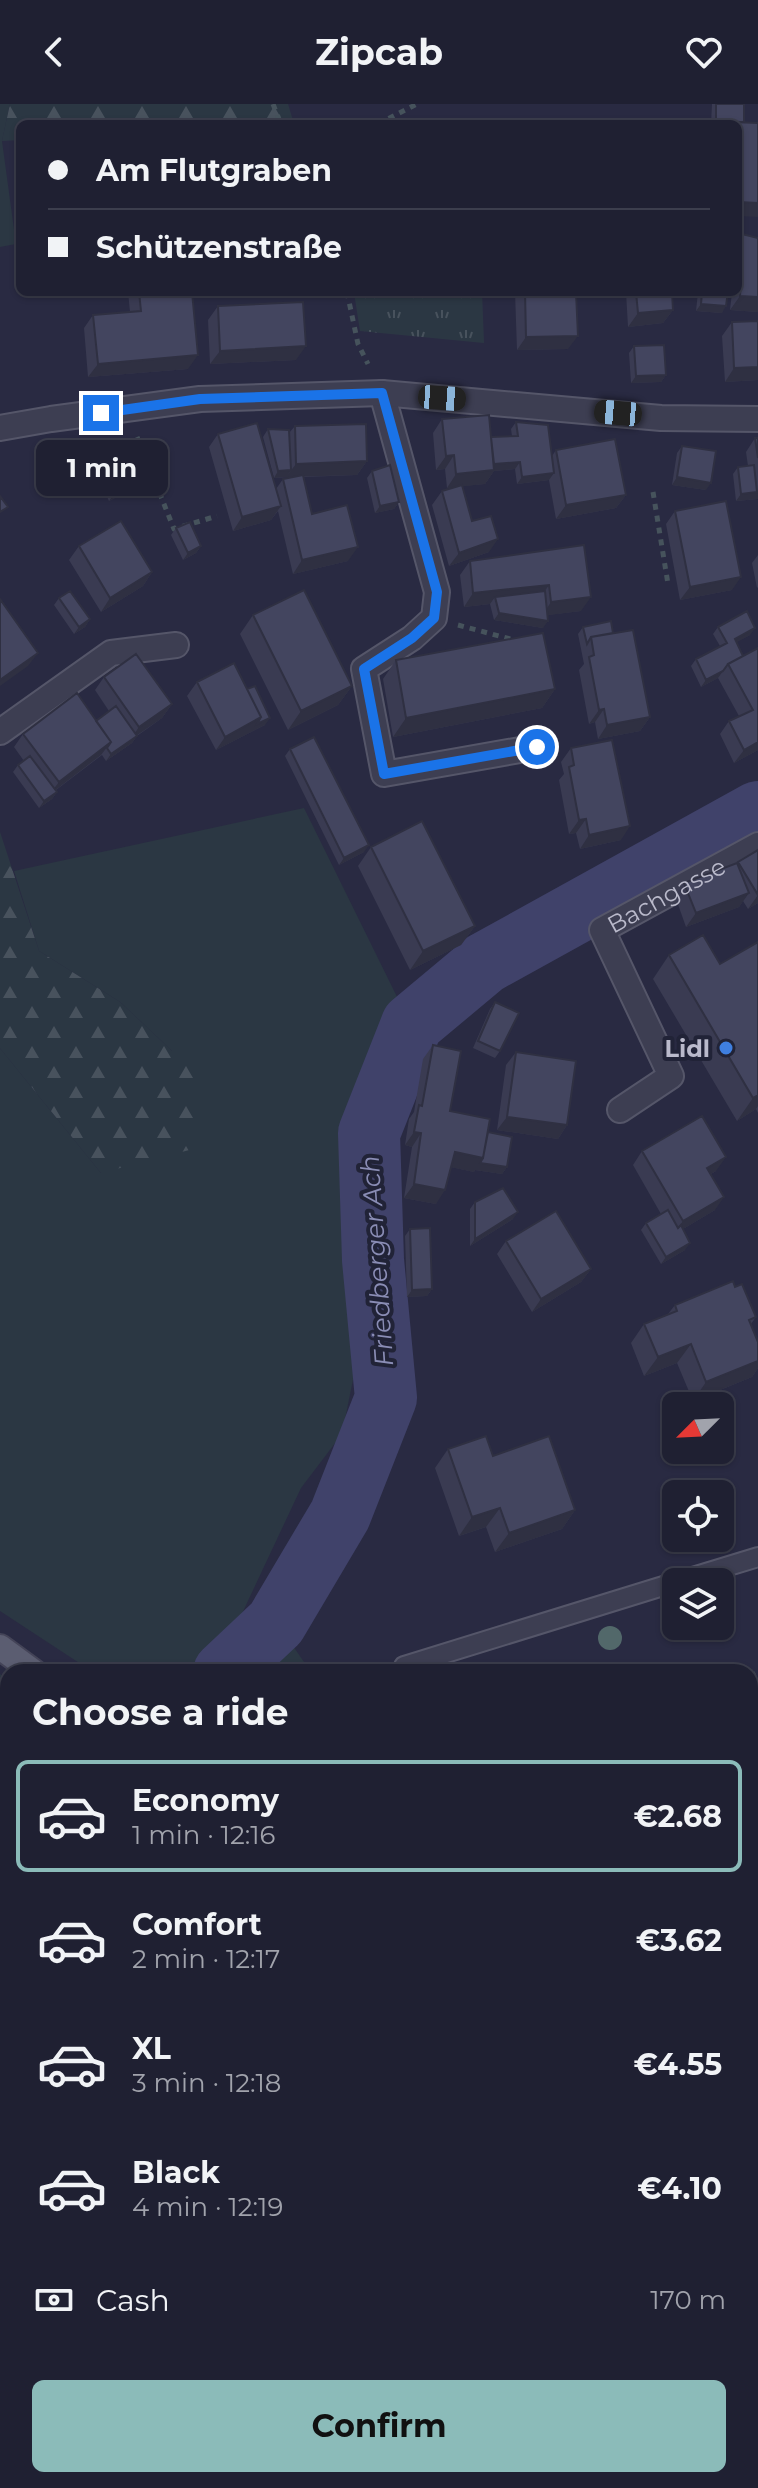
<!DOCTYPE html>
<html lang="en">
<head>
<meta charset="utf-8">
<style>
	:root { --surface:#1f2032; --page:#27283a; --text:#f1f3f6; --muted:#a1a3ac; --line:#3c3e4d; --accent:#8bbbb9 }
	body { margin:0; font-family:Montserrat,sans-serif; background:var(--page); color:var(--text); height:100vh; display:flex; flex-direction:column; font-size:30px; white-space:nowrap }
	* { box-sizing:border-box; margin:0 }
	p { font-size:26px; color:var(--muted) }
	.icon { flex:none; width:44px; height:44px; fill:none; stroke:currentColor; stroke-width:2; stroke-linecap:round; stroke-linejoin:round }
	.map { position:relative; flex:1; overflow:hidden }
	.drawer { position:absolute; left:0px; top:1560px; width:758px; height:824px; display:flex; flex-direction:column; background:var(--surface); border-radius:24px 24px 0 0; box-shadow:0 2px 6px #0004,0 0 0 2px var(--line) }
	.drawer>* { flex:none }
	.top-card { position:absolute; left:16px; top:16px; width:726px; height:176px; border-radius:12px; box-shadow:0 2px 6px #0004,0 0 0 2px var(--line); display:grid; align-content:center; height:176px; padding:0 32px; background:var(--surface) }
	.needle { width:52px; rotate:246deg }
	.tools { position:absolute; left:662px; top:1288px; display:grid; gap:16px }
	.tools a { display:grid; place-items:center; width:72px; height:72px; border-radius:12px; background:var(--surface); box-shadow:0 2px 6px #0004,0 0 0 2px var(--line); font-size:40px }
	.end { position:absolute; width:36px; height:36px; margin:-18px; border:10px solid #1a73e8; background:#fff; box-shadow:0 0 0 4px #fff }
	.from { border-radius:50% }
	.bubble { position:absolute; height:56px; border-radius:12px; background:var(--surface); box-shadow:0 2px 6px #0004,0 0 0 2px var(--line); font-size:26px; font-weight:700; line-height:56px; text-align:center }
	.car { position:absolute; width:24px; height:48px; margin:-24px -12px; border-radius:10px; box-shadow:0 0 6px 2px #0007; background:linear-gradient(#222 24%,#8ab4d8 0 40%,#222 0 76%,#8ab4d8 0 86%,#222 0) }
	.top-card b { display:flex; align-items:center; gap:28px; height:76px; font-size:30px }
	.top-card b+b { border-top:2px solid var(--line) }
	.top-card i { width:20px; height:20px; background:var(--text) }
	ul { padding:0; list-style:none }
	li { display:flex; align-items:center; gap:24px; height:112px; margin:0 16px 12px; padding:0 16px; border:4px solid transparent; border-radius:12px }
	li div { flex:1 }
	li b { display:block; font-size:30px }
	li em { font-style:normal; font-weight:700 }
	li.on { border-color:var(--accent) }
	li>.icon { width:72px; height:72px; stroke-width:1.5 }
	h2 { padding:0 32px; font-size:36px; line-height:96px }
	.pay { display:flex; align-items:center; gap:20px; height:88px; padding:0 32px; font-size:30px }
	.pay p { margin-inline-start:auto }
	.button { display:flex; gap:16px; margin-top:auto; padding:16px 32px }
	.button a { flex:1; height:92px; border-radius:12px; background:var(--accent); color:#111; font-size:32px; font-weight:700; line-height:92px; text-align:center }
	header { display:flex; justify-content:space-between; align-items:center; height:104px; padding:0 32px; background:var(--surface); font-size:36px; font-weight:700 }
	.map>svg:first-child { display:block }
	.grass { fill:#2b3743 }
	.forest { fill:url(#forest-firs) }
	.park { fill:url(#park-tufts) }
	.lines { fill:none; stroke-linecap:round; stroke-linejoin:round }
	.river { stroke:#40426a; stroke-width:62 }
	.lane-casing { stroke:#555669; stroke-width:22 }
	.street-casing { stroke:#555669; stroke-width:28 }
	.primary-casing { stroke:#444458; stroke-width:28 }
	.path { stroke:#46535c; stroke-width:5; stroke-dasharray:6 6; stroke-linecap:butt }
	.lane { stroke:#3d3e52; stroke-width:18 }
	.street { stroke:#3d3e52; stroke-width:24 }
	.primary { stroke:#5b5d71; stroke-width:24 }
	.tree { fill:#52686a }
	.wall { fill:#3a3b52 }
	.shaded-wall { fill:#2f3042 }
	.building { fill:#43455f; stroke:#2f3042; stroke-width:2 }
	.route { stroke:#1a73e8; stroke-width:10 }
	.shop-dot { fill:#3f7fe0; stroke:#212337; stroke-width:3 }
	.labels { text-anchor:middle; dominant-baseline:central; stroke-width:8; stroke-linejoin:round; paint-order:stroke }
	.street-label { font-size:24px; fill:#babacb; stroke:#212337 }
	.poi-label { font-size:24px; font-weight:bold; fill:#babacb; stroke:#212337; text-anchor:end }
	.water-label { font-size:26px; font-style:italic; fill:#8a8db5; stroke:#212337 }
</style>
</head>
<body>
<header><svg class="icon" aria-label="back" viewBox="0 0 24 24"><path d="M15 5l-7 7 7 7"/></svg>Zipcab<svg class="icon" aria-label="heart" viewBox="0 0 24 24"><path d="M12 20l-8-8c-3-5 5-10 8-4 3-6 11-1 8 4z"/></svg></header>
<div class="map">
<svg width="758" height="2384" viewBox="0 0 758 2384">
	<defs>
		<pattern id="forest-firs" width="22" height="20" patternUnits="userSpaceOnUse" patternTransform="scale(2)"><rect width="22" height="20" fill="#2b3743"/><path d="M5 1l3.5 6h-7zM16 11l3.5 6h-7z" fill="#48525d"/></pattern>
		<pattern id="park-tufts" width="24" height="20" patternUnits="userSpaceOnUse" patternTransform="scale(2)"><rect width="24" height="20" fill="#2b3743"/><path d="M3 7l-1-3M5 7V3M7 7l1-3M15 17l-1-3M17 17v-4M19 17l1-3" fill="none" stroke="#48525d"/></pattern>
	</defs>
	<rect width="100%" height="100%" fill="#292a42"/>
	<path class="grass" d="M0,0H10L2,37L16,140L0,143Z
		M304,704L404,907L350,996L357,1256L342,1330L301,1384L239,1516L189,1568H93L0,1507V944L101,1069L172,947L120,898L39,847L14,767Z
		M282,1526L304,1558L284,1568H246L266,1540Z
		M0,1570L8,1576V1731L0,1732Z
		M750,1933L758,1936V2020L750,2017Z"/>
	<path class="forest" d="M10,0H288L294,20H20V36L2,37Z
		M0,728L39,847L120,898L172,947L201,953L197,1044L101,1069L0,944Z"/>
	<path class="park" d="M354,188H482L484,239L360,227Z"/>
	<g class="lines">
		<path class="river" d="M224,1568L276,1519L340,1411L386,1294L373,1156L369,1029L412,920L485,859L758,708
			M0,1717L8,1713"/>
		<defs>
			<path id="lane" d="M676,1478L758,1453
				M406,1568L404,1562L676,1478
				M750,1816L758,1819"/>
			<g id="street">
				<path d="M382,289L437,488L434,514L412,534L364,565L384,670L537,643"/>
				<path d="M0,324L51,315L200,295L382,289L661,314L758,315"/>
				<path d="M0,628L111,549L176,541"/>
				<path id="s1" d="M620,1006L671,972L602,826L758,741"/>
			</g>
			<path id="primary" d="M0,1543L34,1568
				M750,1907L758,1910"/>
		</defs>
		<use href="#lane" class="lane-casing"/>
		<use href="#street" class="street-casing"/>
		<use href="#primary" class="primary-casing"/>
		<path class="path" d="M273,0L281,20
			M378,20L417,0
			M347,188L358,240L368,260
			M137,333L174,425L217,412
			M653,388L668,480
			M458,521L514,536
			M750,1572L758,1569
			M0,1741H8"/>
		<use href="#lane" class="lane"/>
		<use href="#street" class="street"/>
		<use href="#primary" class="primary"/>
	</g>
	<circle class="tree" cx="610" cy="1534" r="12"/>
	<path class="wall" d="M712,0H744V18L738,20H711Z
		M738,129L758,208L730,206L732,188H738Z
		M128,188H192L188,265L88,273L84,224L93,211L130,208Z
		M515,188H576L568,245L517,246Z
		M626,188H672L673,206L663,219L628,223Z
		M698,188H728L722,209L696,207Z
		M218,202L296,256L210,260L208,216Z
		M732,218L758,276L725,278L722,232Z
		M634,242L666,271L661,278L631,279L629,249Z
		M442,315L491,333L512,332L511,325L516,318L552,352L556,346L626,391L616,404L556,415L549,376L517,380L515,365L494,367L485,380L462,382L472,417L489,448L449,462L432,401L442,387L457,383L447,384L445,365L436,366L433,329Z
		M295,322L367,357L357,371L304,373L312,410L348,457L293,470L278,407L271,416L233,427L209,343L218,330L276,385L283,375L292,373L274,374L263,333L268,325L289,329Z
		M755,334H758V395L736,397L733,370L738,363L748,362L746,348Z
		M682,342L706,386L672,381L677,349Z
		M97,355L141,381L109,397L92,362Z
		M372,367L399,398L394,405L375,409L367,374Z
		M675,407L732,486L680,496L666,420Z
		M176,424L201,442L196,449L183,456L171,431Z
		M584,441L581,507L547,511L543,524L494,516L490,500L464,503L460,471L470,457Z
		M79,442L152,468L143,482L101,508L69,456Z
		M758,451V483L757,484L752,459Z
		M59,494L90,515L85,523L74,530L54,501Z
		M253,511L352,582L338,601L288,626L240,530Z
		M583,523L613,529L650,613L640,627L598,635L595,618L589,620L579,566L584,560L578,530Z
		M718,523L750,531L736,538L743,552L758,544V646L734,659L720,630L729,617L739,612L718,574L701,583L691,562L696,555L720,542L713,530Z
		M396,556L555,585L542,604L393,633L383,575Z
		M104,573L172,600L162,614L137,632L132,639L106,657L102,651L56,686L57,688L52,695L39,704L13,668L18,661L24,657L14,643L23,630L96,617L109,607L95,586Z
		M197,578L265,621L216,646L187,592Z
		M571,644L621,736L580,745L576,729L569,730L559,676L564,670L561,658Z
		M290,645L364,748L339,761L285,652Z
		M371,743L475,822L461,841L410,866L358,762Z
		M758,746V799L748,805L743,797L739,803L686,823L675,792L684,779L737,759Z
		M758,838V1009L756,1005L737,1017L653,875L669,851L720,860Z
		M495,898L500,947L495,954L473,944L490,905Z
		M433,941L450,1007L488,1028L507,1063L502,1070L475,1066L474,1068L451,1063L436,1100L404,1094L412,1043L405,1041L409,1015L414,1008L423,955Z
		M516,948L567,1021L558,1035L497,1026L506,961Z
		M642,1047L716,1067L711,1070L715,1106L683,1125L685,1146L661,1160L641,1126L646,1119L661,1110L633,1061Z
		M475,1098L513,1115L470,1142V1105Z
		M410,1125L432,1185L427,1192L407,1193L405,1132Z
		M506,1137L591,1165L581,1178L532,1208L497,1150Z
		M735,1183L756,1213L751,1220L758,1238V1264L752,1273L693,1297L677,1259L644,1272L631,1239L644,1220L668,1210L675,1201Z
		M448,1345L493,1352L575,1406L562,1425L495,1448L486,1423L459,1432L435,1364Z
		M758,1759V1790L750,1786V1778Z"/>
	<path class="shaded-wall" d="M738,98L758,99V113L738,112Z
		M740,192L758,193V208L730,206Z
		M701,200L726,202L722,209L696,207Z
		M673,206L663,219L628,223L638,209Z
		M578,232L568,245L517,246L526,233Z
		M306,242L296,256L210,260L220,247Z
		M198,251L188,265L88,273L98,260Z
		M758,263V276L725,278L734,264Z
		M666,271L661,278L631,279L636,272Z
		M454,351L445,365L436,366L446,352Z
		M367,357L357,371L286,373L296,360Z
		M520,358L515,365L494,367L485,380L447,384L456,370L489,361Z
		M291,366L286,373L274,374L278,367Z
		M554,369L549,376L517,380L522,373Z
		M677,373L711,379L706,386L672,381Z
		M146,374L141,381L109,397L114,390Z
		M758,387V395L736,397L741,390L757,388Z
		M626,391L616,404L556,415L566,401Z
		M399,398L394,405L375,409L380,402Z
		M281,402L271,416L233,427L242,413Z
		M498,435L489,448L449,462L459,449Z
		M201,442L196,449L183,456L188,449Z
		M358,443L348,457L293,470L302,456Z
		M152,468L143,482L101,508L110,494Z
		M741,473L732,486L680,496L690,483Z
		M549,481L540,494L495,493L490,500L464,503L473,489Z
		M591,493L581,507L542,512L551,498Z
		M499,509L548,517L543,524L494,516Z
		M90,515L85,523L74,530L79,523Z
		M755,524L750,531L730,542L735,535Z
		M38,549L28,562L0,582V576Z
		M723,567L718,574L701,583L706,576Z
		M352,582L338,601L288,626L301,607Z
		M555,585L542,604L393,633L406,614Z
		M172,600L162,614L130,636L139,623Z
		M604,605L595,618L589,620L599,606Z
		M261,613L270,614L265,621L216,646L225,633Z
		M650,613L640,627L598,635L607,621Z
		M137,632L132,639L106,657L111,650Z
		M111,638L101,651L49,691L59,678Z
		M758,638V646L734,659L744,646Z
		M57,688L52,695L39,704L44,697Z
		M586,715L576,729L569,730L579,716Z
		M630,722L621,736L580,745L589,731Z
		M369,741L364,748L339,761L344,754Z
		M749,789L739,803L686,823L696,809Z
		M758,791V799L748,805Z
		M475,822L461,841L410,866L423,847Z
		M758,991V1002L756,1005L737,1017L753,994Z
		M507,1013L567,1021L558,1035L497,1026Z
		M414,1028L421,1029L412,1043L405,1041Z
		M455,1048L483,1054L507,1063L502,1070L475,1066L474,1068L445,1062Z
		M726,1053L716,1067L698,1077L707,1064Z
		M414,1080L445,1086L436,1100L404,1094Z
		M724,1093L715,1106L673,1131L683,1117Z
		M518,1108L513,1115L470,1142L475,1135Z
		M690,1139L685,1146L661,1160L666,1153Z
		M591,1165L581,1178L532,1208L541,1195Z
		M432,1185L427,1192L407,1193L412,1186Z
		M691,1240L677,1259L644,1272L658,1253Z
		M758,1257V1264L752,1273L693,1297L706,1278Z
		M500,1404L486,1423L459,1432L472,1413Z
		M575,1406L562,1425L495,1448L509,1429Z
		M758,1769V1790L750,1786V1781Z"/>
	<path class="building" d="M716,0H744V18H733L731,20H716Z
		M733,18L758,19V99L738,98V20H733Z
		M738,129L758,134V193L740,192L742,158L738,157Z
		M139,188H192L198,251L98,260L93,211L141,207Z
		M525,188H576L578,232L526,233Z
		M636,188H672L673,206L638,209Z
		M702,188H728L726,202L701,200Z
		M303,198L306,242L220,247L218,202Z
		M758,217V263L734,264L732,218Z
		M664,241L666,271L636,272L634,242Z
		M489,311L494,366L456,370L454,351L446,352L442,315Z
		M516,318L548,321L554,369L522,373L520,358L494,360L491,333L518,332Z
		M257,319L281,402L242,413L218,330Z
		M366,320L367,357L296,360L295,322Z
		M268,325L289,326L291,366L278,367Z
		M755,334H758V354Z
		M615,335L626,391L566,401L556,346Z
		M130,340L146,374L114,390L97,355Z
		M682,342L716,347L711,379L677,373Z
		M390,361L399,398L380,402L372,367Z
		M754,361L757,388L741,390L738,363Z
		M303,371L312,410L347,401L358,443L302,456L283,375Z
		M462,381L472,417L491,412L498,435L459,449L442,387Z
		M0,392L8,403L0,408Z
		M726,397L741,473L690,483L675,407Z
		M121,417L152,468L110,494L79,442Z
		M190,418L201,442L188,449L176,424Z
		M584,441L591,493L551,498L549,481L473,489L470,457Z
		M304,486L352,582L301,607L253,511Z
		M70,487L90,515L79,523L59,494Z
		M545,487L548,517L499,509L495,493Z
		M0,495L38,549L0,576Z
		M747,507L755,524L735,535L743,552L728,560L723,567L706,576L696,555L727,539L718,523Z
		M611,517L613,529L591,533L587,540L583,523Z
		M633,526L650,613L607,621L604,605L599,606L589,553L594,551L591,533Z
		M543,529L555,585L406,614L396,556Z
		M758,544V638L744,646L729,617L753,606L728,560Z
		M136,550L172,600L139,623L104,573Z
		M234,559L261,613L225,633L197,578Z
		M255,582L270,614L257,620L261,613L247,585Z
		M77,589L111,638L59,678L23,630Z
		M116,602L137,632L111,650L107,644L111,638L96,617Z
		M314,633L369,741L344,754L290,645Z
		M612,636L630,722L589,731L586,715L579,716L569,663L574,661L571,644Z
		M30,652L57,688L44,697L18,661Z
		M422,717L475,822L423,847L371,743Z
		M758,746V791L738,758Z
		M737,759L749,789L696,809L684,779Z
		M703,831L720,860L758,838V991L753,994L669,851Z
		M495,898L519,909L500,947L478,937Z
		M433,941L461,947L450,1007L490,1015L483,1054L455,1048L445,1086L414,1080L421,1029L414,1028L419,1001L422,1002Z
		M516,948L576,957L567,1021L507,1013Z
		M702,1012L726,1053L707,1064L724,1093L683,1117L642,1047Z
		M488,1028L512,1033L507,1063L480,1059L483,1054Z
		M503,1084L518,1108L475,1135V1098Z
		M668,1106L678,1124L681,1121L690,1139L666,1153L646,1119Z
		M556,1107L591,1165L541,1195L506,1137Z
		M430,1124L432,1185L412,1186L410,1125Z
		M733,1177L735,1183L742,1180L756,1213L749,1216L758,1238V1257L706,1278L691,1240L658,1253L644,1220L677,1207L675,1201Z
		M486,1332L493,1352L549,1332L575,1406L509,1429L500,1404L472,1413L448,1345Z"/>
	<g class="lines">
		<path class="route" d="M101,309L200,295L382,289L437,488L434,514L412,534L364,565L384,670L537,643"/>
	</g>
	<circle class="shop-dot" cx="726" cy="944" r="8"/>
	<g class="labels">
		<g class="street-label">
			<text stroke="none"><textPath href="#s1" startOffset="296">Bachgasse</textPath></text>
		</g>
		<g class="poi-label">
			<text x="710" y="944">Lidl</text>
		</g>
		<g class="water-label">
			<text transform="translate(377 1157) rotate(-94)">Friedberger Ach</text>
		</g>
	</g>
</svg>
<div class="tools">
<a><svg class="needle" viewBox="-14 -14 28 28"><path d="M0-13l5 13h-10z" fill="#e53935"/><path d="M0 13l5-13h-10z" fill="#a1a3ac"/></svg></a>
<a><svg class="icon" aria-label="locate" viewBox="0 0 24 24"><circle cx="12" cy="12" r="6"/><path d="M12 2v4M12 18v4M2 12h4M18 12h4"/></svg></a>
<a><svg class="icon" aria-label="layers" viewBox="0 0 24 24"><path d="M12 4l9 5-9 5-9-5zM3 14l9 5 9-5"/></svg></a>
</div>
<i class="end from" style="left:537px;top:643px"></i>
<i class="end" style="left:101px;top:309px"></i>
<div class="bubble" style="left:36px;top:336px;width:132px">1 min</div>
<i class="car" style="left:442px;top:294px;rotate:94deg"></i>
<i class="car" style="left:618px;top:309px;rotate:275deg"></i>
<div class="top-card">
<b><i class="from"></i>Am Flutgraben</b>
<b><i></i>Schützenstraße</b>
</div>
<section class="drawer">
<h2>Choose a ride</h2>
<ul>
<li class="on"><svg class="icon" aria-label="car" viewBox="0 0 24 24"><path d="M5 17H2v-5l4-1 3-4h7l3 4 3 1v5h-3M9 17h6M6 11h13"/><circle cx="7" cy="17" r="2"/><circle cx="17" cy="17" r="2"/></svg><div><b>Economy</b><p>1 min · 12:16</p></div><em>€2.68</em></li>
<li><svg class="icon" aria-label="car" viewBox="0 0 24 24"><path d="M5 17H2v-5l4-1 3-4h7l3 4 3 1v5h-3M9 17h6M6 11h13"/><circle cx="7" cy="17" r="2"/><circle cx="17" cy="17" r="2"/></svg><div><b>Comfort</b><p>2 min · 12:17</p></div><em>€3.62</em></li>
<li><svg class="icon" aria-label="car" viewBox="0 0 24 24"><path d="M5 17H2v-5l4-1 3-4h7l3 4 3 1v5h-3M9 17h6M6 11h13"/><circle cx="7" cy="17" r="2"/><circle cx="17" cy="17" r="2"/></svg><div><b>XL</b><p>3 min · 12:18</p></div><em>€4.55</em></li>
<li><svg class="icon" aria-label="car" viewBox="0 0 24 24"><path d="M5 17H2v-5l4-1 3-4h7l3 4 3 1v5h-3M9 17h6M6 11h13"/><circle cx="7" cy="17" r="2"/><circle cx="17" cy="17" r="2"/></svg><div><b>Black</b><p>4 min · 12:19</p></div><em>€4.10</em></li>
</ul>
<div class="pay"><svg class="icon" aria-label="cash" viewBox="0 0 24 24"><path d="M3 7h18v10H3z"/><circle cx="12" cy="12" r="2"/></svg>Cash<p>170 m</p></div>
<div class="button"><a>Confirm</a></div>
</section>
</div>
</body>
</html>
